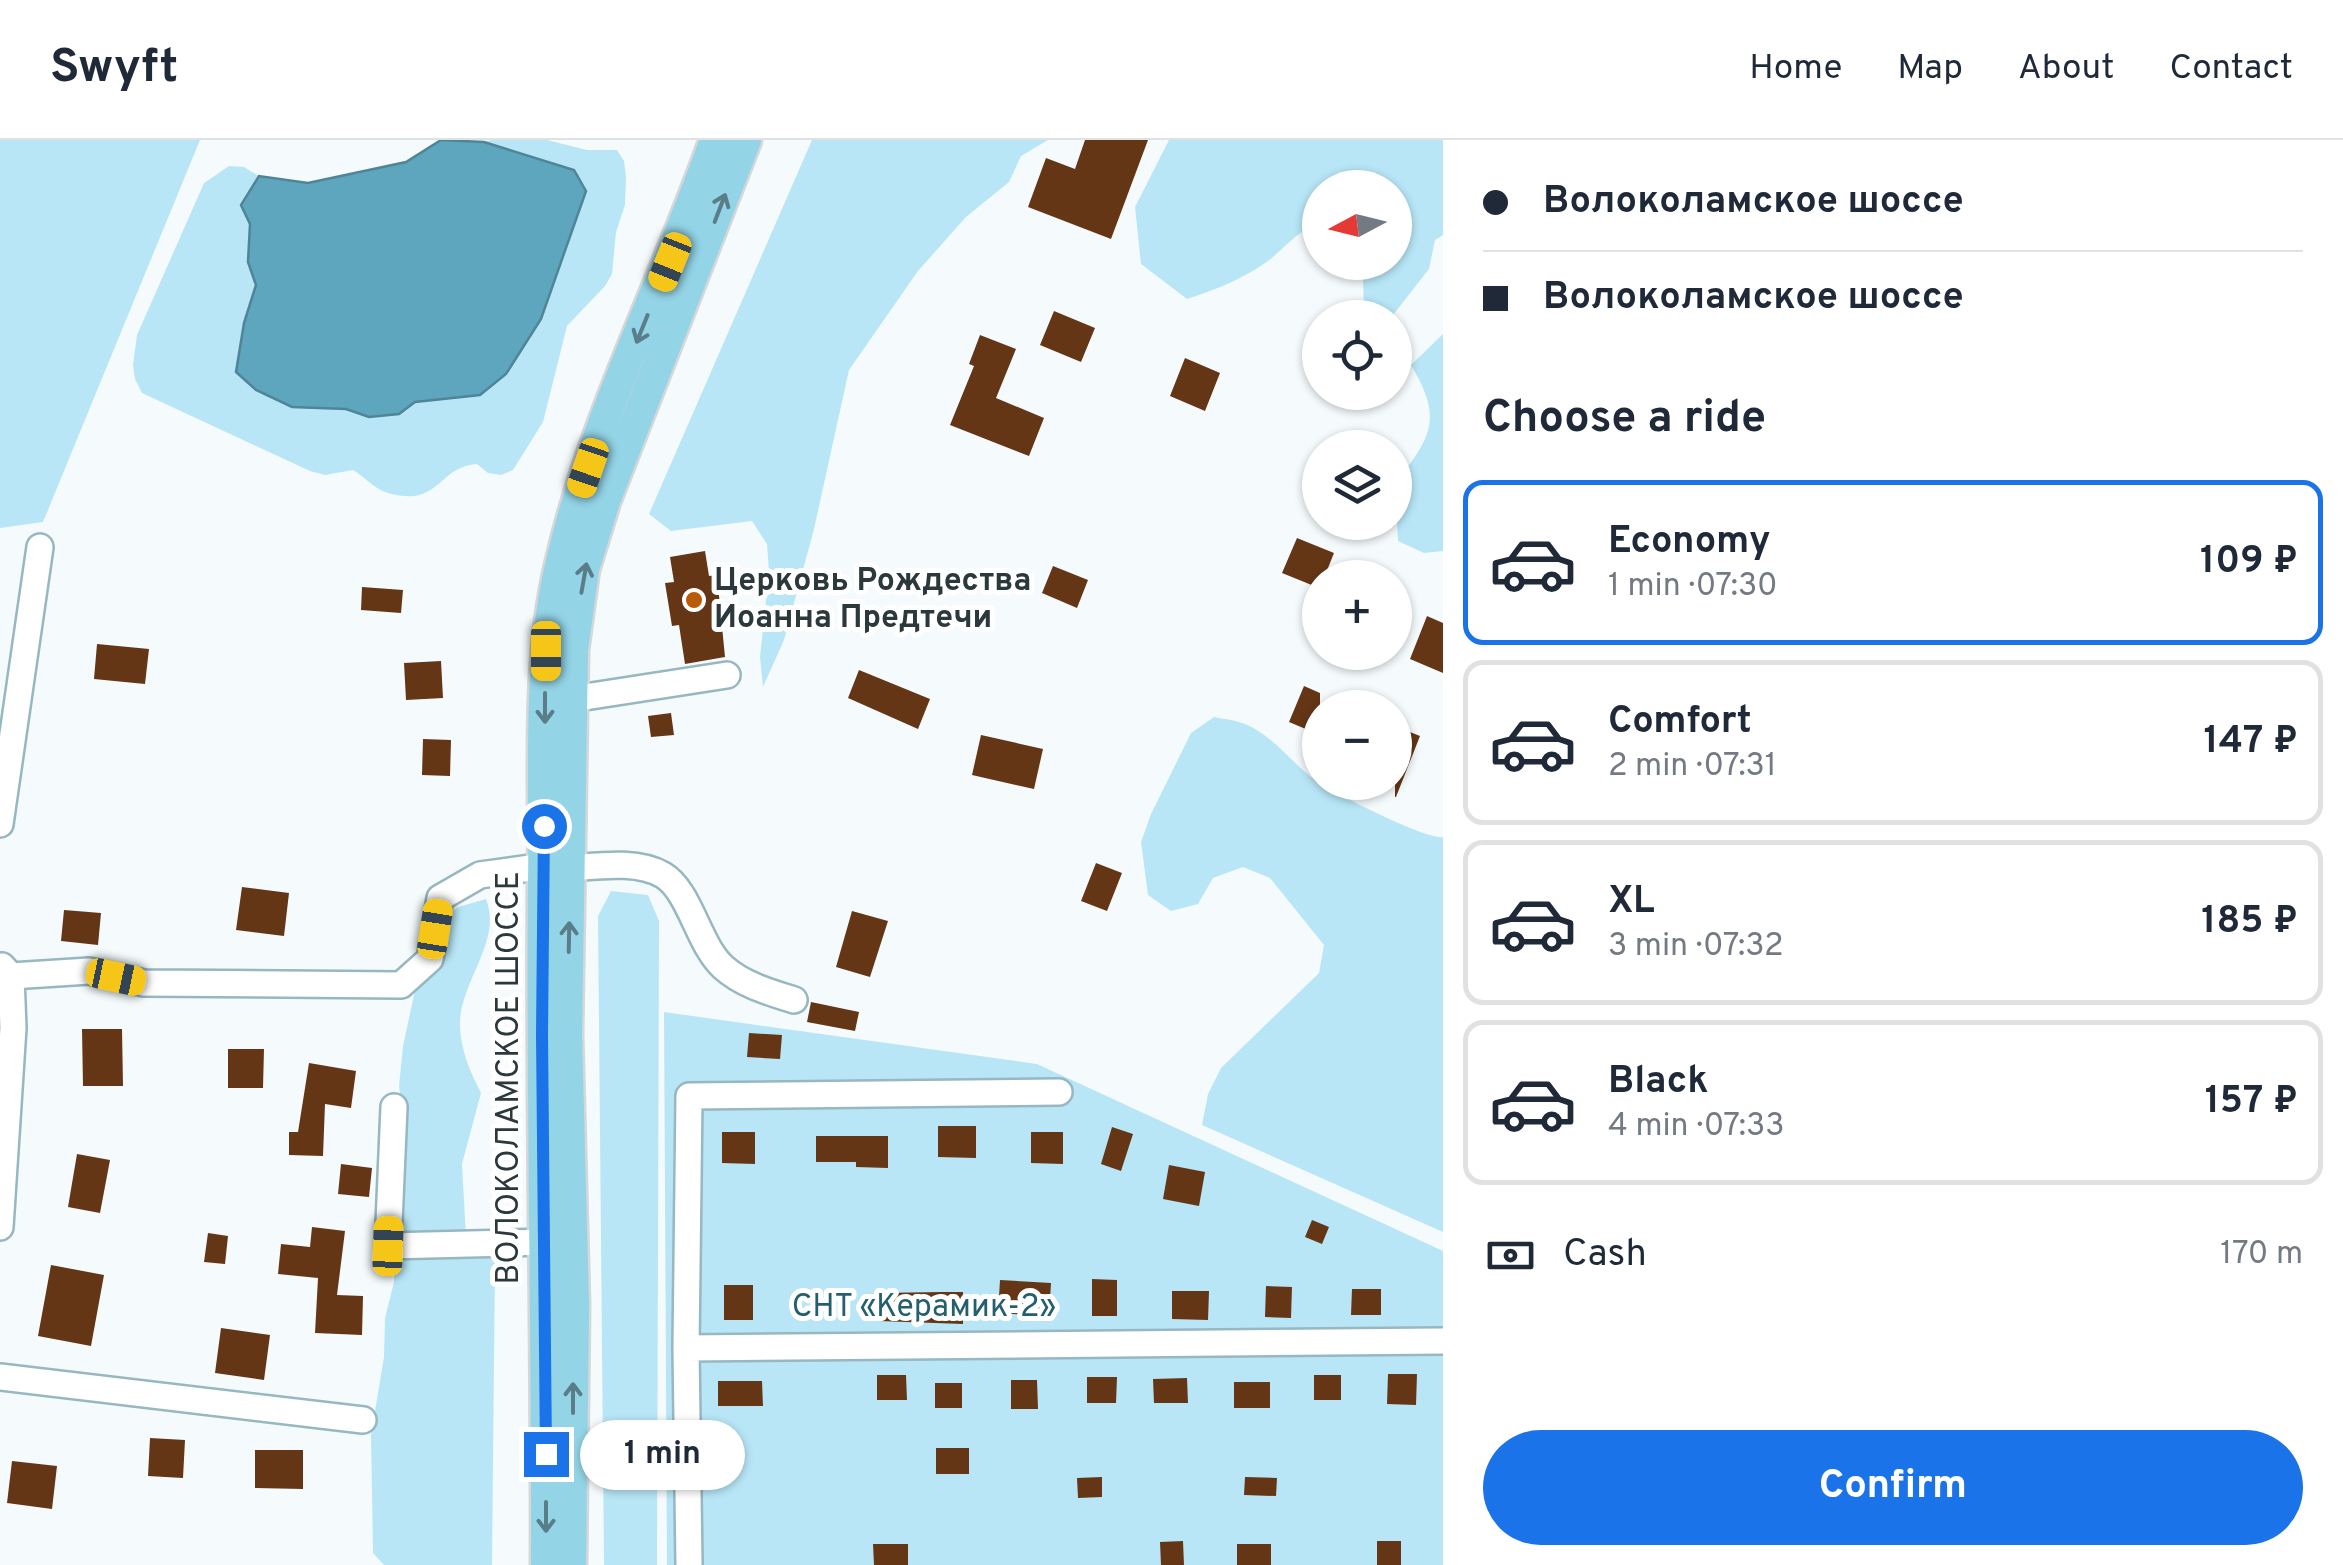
<!DOCTYPE html>
<html lang="en">
<head>
<meta charset="utf-8">
<style>
	:root { --surface:#fff; --page:#f2f2f3; --text:#1f2937; --muted:#747a83; --line:#e0e1e3; --accent:#1a73e8 }
	body { margin:0; font-family:Overpass,sans-serif; background:var(--page); color:var(--text); height:100vh; display:flex; flex-direction:column; font-size:38px; white-space:nowrap }
	* { box-sizing:border-box; margin:0 }
	p { font-size:32px; color:var(--muted) }
	.icon { flex:none; width:55px; height:55px; fill:none; stroke:currentColor; stroke-width:2; stroke-linecap:round; stroke-linejoin:round }
	.map { position:relative; flex:1; overflow:hidden }
	.details { display:flex; flex-direction:column; background:var(--surface); width:900px }
	.details>* { flex:none }
	.top-card { display:grid; align-content:center; height:220px; padding:0 40px; background:var(--surface) }
	.needle { width:65px; rotate:263deg }
	.fabs { position:absolute; left:1302px; top:30px; display:grid; gap:20px }
	.fabs a { display:grid; place-items:center; width:110px; height:110px; border-radius:50%; background:var(--surface); box-shadow:0 2px 8px #0004; font-size:50px }
	.end { position:absolute; width:45px; height:45px; margin:-22px; border:12px solid #1a73e8; background:#fff; box-shadow:0 0 0 5px #fff }
	.from { border-radius:50% }
	.bubble { position:absolute; height:70px; border-radius:35px; background:var(--surface); box-shadow:0 2px 8px #0004; font-size:32px; font-weight:700; line-height:70px; text-align:center }
	.car { position:absolute; width:30px; height:60px; margin:-30px -15px; border-radius:12px; box-shadow:0 0 8px 2px #0007; background:linear-gradient(#f5c518 24%,#345 0 40%,#f5c518 0 76%,#345 0 86%,#f5c518 0) }
	.top-card b { display:flex; align-items:center; gap:35px; height:95px; font-size:38px }
	.top-card b+b { border-top:2px solid var(--line) }
	.top-card i { width:25px; height:25px; background:var(--text) }
	ul { padding:0; list-style:none }
	li { display:flex; align-items:center; gap:30px; height:165px; margin:0 20px 15px; padding:0 20px; border:5px solid var(--line); border-radius:20px }
	li div { flex:1 }
	li b { display:block; font-size:38px }
	li em { font-style:normal; font-weight:700 }
	li.active { border-color:var(--accent) }
	li>.icon { width:90px; height:90px; stroke-width:1.5 }
	h2 { padding:0 40px; font-size:45px; line-height:120px }
	.pay { display:flex; align-items:center; gap:25px; height:110px; padding:0 40px; font-size:38px }
	.pay p { margin-inline-start:auto }
	.button { display:flex; gap:20px; margin-top:auto; padding:20px 40px }
	.button a { flex:1; height:115px; border-radius:60px; background:var(--accent); color:#fff; font-size:40px; font-weight:700; line-height:115px; text-align:center }
	header { display:flex; align-items:center; gap:60px; box-sizing:border-box; height:140px; padding:0 50px; background:var(--surface); border-bottom:2px solid var(--line) }
	header strong { font-size:48px }
	nav { display:flex; gap:55px; margin-inline-start:auto; font-size:35px }
	main { display:flex; flex:1; min-height:0 }
	.map>svg:first-child { display:block }
	.green { fill:#b8e6f6 }
	.water { fill:#5ea6bd; stroke:#4f8596; stroke-width:2.5 }
	.building { fill:#643616 }
	.lines { fill:none; stroke-linecap:round; stroke-linejoin:round }
	.minor-casing { stroke:#97b7c1; stroke-width:30 }
	.major-casing { stroke:#d5d7d8; stroke-width:35 }
	.minor { stroke:#fff; stroke-width:25 }
	.major { stroke:#93d4e7; stroke-width:30 }
	.oneway { stroke:#5a7e89 }
	.route { stroke:#1a73e8; stroke-width:12 }
	.poi-dot { fill:#b85b08; stroke:#fff; stroke-width:4 }
	.labels { text-anchor:middle; dominant-baseline:central; stroke-width:10; stroke-linejoin:round; paint-order:stroke }
	.poi-label { font-size:32px; font-weight:bold; fill:#2b383c; stroke:#fff; text-anchor:start }
	.street-label { font-size:32px; fill:#2b383c; stroke:#fff }
	.park-label { font-size:32px; fill:#245f6f; stroke:#fff }
</style>
</head>
<body>
<header>
<strong>Swyft</strong>
<nav><a>Home</a><a>Map</a><a>About</a><a>Contact</a></nav>
</header>
<main>
<div class="map">
<svg width="1443" height="1425" viewBox="0 0 1443 1425">
	<rect width="100%" height="100%" fill="#f5fbfd"/>
	<path class="green" d="M0,0H200L43,382L0,388Z
		M491,0H547L587,10H617L624,21L626,37L625,65L616,92L612,134L605,146L567,186L543,282L513,330L501,335L488,333L477,324C437,327 440,368 388,353C374,349 365,337 353,330L325,335L310,331L142,253L135,239L133,225L137,195L204,43L229,26L244,27L259,36L241,65L250,84L248,122L256,145L244,183L236,232L292,267L346,269L369,277L399,274L415,262L443,258L541,179L586,51L574,30L484,2Z
		M812,0H1048L1021,16L1009,42L966,77L918,131L849,230L814,389L784,500L763,547L760,517L769,432L767,404L752,381L671,391L649,374Z
		M1169,0H1443V95L1435,100L1429,129L1393,175L1364,167L1363,140L1368,123L1395,122V48H1320V83C1299,89 1285,108 1268,121C1243,139 1215,150 1187,159L1141,124L1135,67Z
		M1443,194V411L1424,413L1398,401L1395,344C1432,296 1443,279 1411,225Z
		M1214,577C1224,579 1235,580 1245,584C1270,594 1290,620 1311,637C1327,650 1426,700 1443,697V1092L1202,985L1208,954L1221,928L1319,833L1324,805L1270,738L1243,727L1213,738L1198,764L1171,771L1148,755L1141,702L1151,674L1191,593Z
		M611,751L648,755L659,781L657,1425H604L598,776Z
		M486,759C503,802 459,842 460,886C461,912 470,931 481,953L462,1024L466,1097L495,1121L492,1425H384L373,1413L371,1295L384,1217L385,1178L394,1142L395,1024L404,985L399,946L403,906L428,790L458,767Z
		M664,872L1037,924L1443,1111V1425H667Z"/>
	<path class="water" d="M441,0L484,2L574,30L586,51L541,179L506,234L480,255L415,262L399,274L369,277L346,269L292,267L256,250L236,232L244,183L256,145L248,122L250,84L241,65L259,36L308,43L406,22Z"/>
	<path class="building" d="M1085,0H1148L1111,99L1028,67L1046,18L1075,29Z
		M1054,171L1095,188L1081,222L1040,205Z
		M980,195L1016,209L996,258L1044,278L1029,316L950,285L974,226L969,224Z
		M1185,218L1220,233L1205,271L1170,256Z
		M1297,398L1334,413L1324,438H1320L1319,448L1282,433Z
		M705,411L709,436L717,435L725,517L685,524L679,485L672,486L665,443L674,442L670,417Z
		M1053,426L1088,440L1077,468L1042,453Z
		M362,447L403,450L401,473L361,470Z
		M1427,476L1443,483V533L1410,519Z
		M97,504L149,509L145,544L94,539Z
		M441,521L443,558L406,560L404,523Z
		M859,530L930,559L918,589L848,558Z
		M1304,546L1320,553V595L1289,582Z
		M671,573L674,595L651,597L648,576Z
		M1395,586L1420,596L1396,657H1395Z
		M981,595L1043,609L1034,649L972,635Z
		M423,599L451,600L450,636L422,635Z
		M1096,723L1122,733L1107,771L1081,761Z
		M242,747L289,753L284,796L236,790Z
		M64,770L101,773L98,805L61,801Z
		M852,771L888,781L870,837L836,827Z
		M811,862L859,872L855,891L807,882Z
		M82,889H122L123,946H83Z
		M749,893L782,895L780,919L747,917Z
		M228,909H264L263,948H228Z
		M309,923L356,931L351,968L325,964L323,1016L289,1015V992H298Z
		M938,986H976V1018L938,1017Z
		M1112,987L1133,994L1121,1031L1101,1024Z
		M722,992H755V1024L722,1023Z
		M1031,992H1063V1024L1031,1023Z
		M816,996H888V1028L856,1027V1022H816Z
		M77,1014L110,1020L100,1073L68,1067Z
		M341,1024L372,1028L369,1057L338,1054Z
		M1169,1025L1205,1032L1199,1066L1163,1059Z
		M1312,1080L1329,1087L1322,1104L1305,1097Z
		M312,1087L345,1091L337,1155L363,1156L362,1195L315,1193L318,1138L278,1134L281,1104L310,1107Z
		M208,1093L228,1096L225,1124L204,1122Z
		M51,1125L104,1135L91,1206L38,1196Z
		M1092,1139L1117,1140V1176H1092Z
		M1000,1140L1051,1143L1049,1176L998,1173Z
		M724,1145H753V1180H724Z
		M1266,1146L1292,1147L1291,1178L1265,1177Z
		M1352,1149H1381V1175H1351Z
		M1172,1151H1209L1208,1180L1172,1179Z
		M941,1152H963V1184L879,1181V1153Z
		M221,1188L270,1195L264,1240L215,1233Z
		M1388,1234H1417L1416,1265L1387,1264Z
		M877,1235H906L907,1260H877Z
		M1314,1235H1341V1260H1314Z
		M1087,1237H1117L1116,1263H1087Z
		M1187,1238L1188,1263H1154L1153,1239Z
		M1011,1240H1037L1038,1269H1011Z
		M718,1241H762L763,1266H718Z
		M1234,1242H1270V1268H1234Z
		M935,1243H962V1268H935Z
		M150,1298L185,1300L183,1338L148,1336Z
		M936,1308H969V1334H936Z
		M255,1310H303V1349L255,1348Z
		M12,1321L57,1326L52,1369L7,1363Z
		M1102,1337V1357L1078,1358L1077,1338Z
		M1245,1337L1277,1338L1276,1356L1244,1355Z
		M1183,1401L1184,1425H1161L1160,1402Z
		M1377,1401H1401V1425H1377Z
		M873,1404H908V1425H874Z
		M1237,1404H1271V1425H1237Z"/>
	<g class="lines">
		<defs>
			<path id="minor" d="M572,559L727,535
				M0,684L40,407
				M570,728C599,726 637,720 663,735C690,751 698,804 723,827C743,845 769,852 794,860
				M11,836L89,831L144,843L401,845L430,819L440,758L480,735L544,726
				M394,967L388,1106L546,1102
				M0,1087L13,888L11,836L2,826
				M686,1208L1443,1201
				M0,1237L363,1280
				M689,1425L686,1208L689,956L1059,952"/>
			<path id="major" d="M546,1425C547,1198 541,971 543,743C545,639 536,529 560,426C593,279 665,142 715,0
				M571,1425L574,1165L567,894L573,510L584,429L605,361L746,0"/>
		</defs>
		<use href="#minor" class="minor-casing"/>
		<use href="#major" class="major-casing"/>
		<use href="#minor" class="minor"/>
		<use href="#major" class="major"/>
	</g>
	<defs><path id="oneway-shaft" d="M-6 0H5M1.5-3L5.5 0L1.5 3" fill="none" stroke-width="1.6" stroke-linecap="round" stroke-linejoin="round" transform="scale(2.5)"/></defs>
	<g class="oneway">
		<use href="#oneway-shaft" transform="translate(720 68) rotate(-69)"/>
		<use href="#oneway-shaft" transform="translate(642 189) rotate(112)"/>
		<use href="#oneway-shaft" transform="translate(584 438) rotate(-80)"/>
		<use href="#oneway-shaft" transform="translate(545 568) rotate(90)"/>
		<use href="#oneway-shaft" transform="translate(569 797) rotate(-89)"/>
		<use href="#oneway-shaft" transform="translate(573 1258) rotate(-90)"/>
		<use href="#oneway-shaft" transform="translate(546 1377) rotate(90)"/>
	</g>
	<g class="lines">
		<path class="route" d="M544,686L542,895L546,1314"/>
	</g>
	<circle class="poi-dot" cx="694" cy="460" r="10"/>
	<g class="labels">
		<g class="poi-label">
			<text x="714" y="442">Церковь Рождества<tspan x="714" dy="37">Иоанна Предтечи</tspan></text>
		</g>
		<g class="street-label">
			<text transform="translate(510 938) rotate(-90)">ВОЛОКОЛАМСКОЕ ШОССЕ</text>
		</g>
		<g class="park-label">
			<text x="924" y="1168">СНТ «Керамик-2»</text>
		</g>
	</g>
</svg>
<div class="fabs">
<a><svg class="needle" viewBox="-14 -14 28 28"><path d="M0-13l5 13h-10z" fill="#e53935"/><path d="M0 13l5-13h-10z" fill="#747a83"/></svg></a>
<a><svg class="icon" aria-label="locate" viewBox="0 0 24 24"><circle cx="12" cy="12" r="6"/><path d="M12 2v4M12 18v4M2 12h4M18 12h4"/></svg></a>
<a><svg class="icon" aria-label="layers" viewBox="0 0 24 24"><path d="M12 4l9 5-9 5-9-5zM3 14l9 5 9-5"/></svg></a>
<a>+</a>
<a>−</a>
</div>
<i class="end from" style="left:544px;top:686px"></i>
<i class="end" style="left:546px;top:1314px"></i>
<div class="bubble" style="left:580px;top:1280px;width:165px">1 min</div>
<i class="car" style="left:670px;top:122px;rotate:202deg"></i>
<i class="car" style="left:588px;top:328px;rotate:199deg"></i>
<i class="car" style="left:546px;top:511px;rotate:180deg"></i>
<i class="car" style="left:435px;top:789px;rotate:9deg"></i>
<i class="car" style="left:116px;top:837px;rotate:102deg"></i>
<i class="car" style="left:388px;top:1106px;rotate:2deg"></i>
</div>
<section class="details">
<div class="top-card">
<b><i class="from"></i>Волоколамское шоссе</b>
<b><i></i>Волоколамское шоссе</b>
</div>
<h2>Choose a ride</h2>
<ul>
<li class="active"><svg class="icon" aria-label="car" viewBox="0 0 24 24"><path d="M5 17H2v-5l4-1 3-4h7l3 4 3 1v5h-3M9 17h6M6 11h13"/><circle cx="7" cy="17" r="2"/><circle cx="17" cy="17" r="2"/></svg><div><b>Economy</b><p>1 min · 07:30</p></div><em>109 ₽</em></li>
<li><svg class="icon" aria-label="car" viewBox="0 0 24 24"><path d="M5 17H2v-5l4-1 3-4h7l3 4 3 1v5h-3M9 17h6M6 11h13"/><circle cx="7" cy="17" r="2"/><circle cx="17" cy="17" r="2"/></svg><div><b>Comfort</b><p>2 min · 07:31</p></div><em>147 ₽</em></li>
<li><svg class="icon" aria-label="car" viewBox="0 0 24 24"><path d="M5 17H2v-5l4-1 3-4h7l3 4 3 1v5h-3M9 17h6M6 11h13"/><circle cx="7" cy="17" r="2"/><circle cx="17" cy="17" r="2"/></svg><div><b>XL</b><p>3 min · 07:32</p></div><em>185 ₽</em></li>
<li><svg class="icon" aria-label="car" viewBox="0 0 24 24"><path d="M5 17H2v-5l4-1 3-4h7l3 4 3 1v5h-3M9 17h6M6 11h13"/><circle cx="7" cy="17" r="2"/><circle cx="17" cy="17" r="2"/></svg><div><b>Black</b><p>4 min · 07:33</p></div><em>157 ₽</em></li>
</ul>
<div class="pay"><svg class="icon" aria-label="cash" viewBox="0 0 24 24"><path d="M3 7h18v10H3z"/><circle cx="12" cy="12" r="2"/></svg>Cash<p>170 m</p></div>
<div class="button"><a>Confirm</a></div>
</section>
</main>
</body>
</html>
